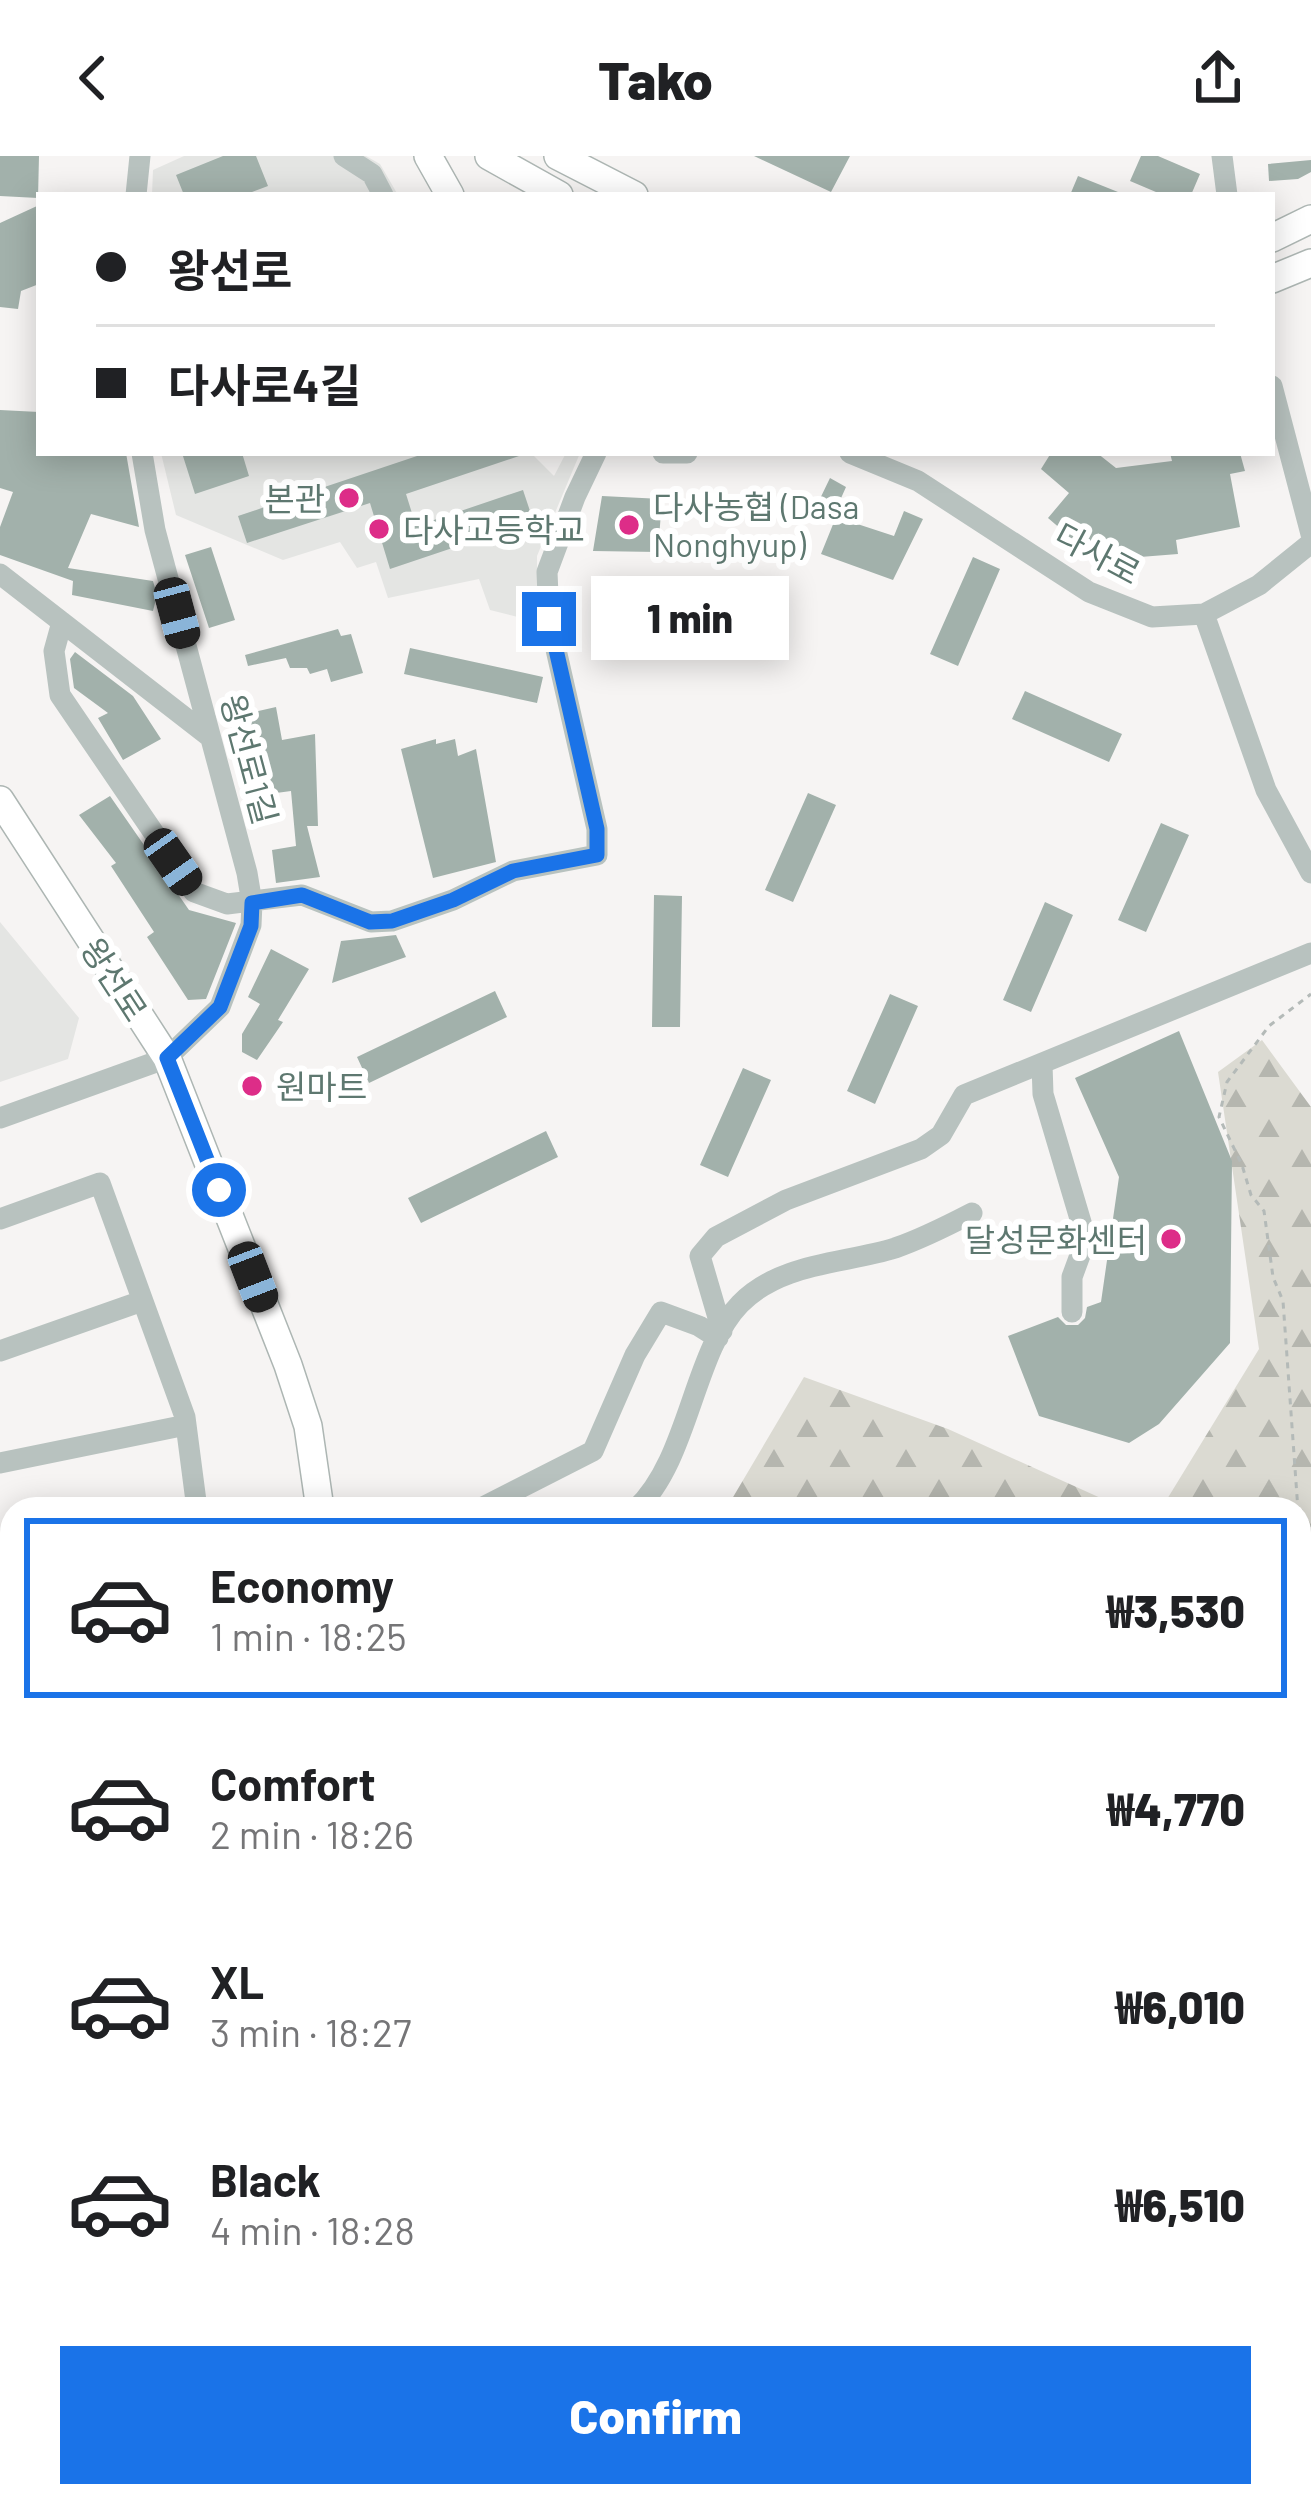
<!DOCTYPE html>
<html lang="en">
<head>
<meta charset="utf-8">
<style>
	:root { --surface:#fff; --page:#f2f2f2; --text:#202124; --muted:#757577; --line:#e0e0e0; --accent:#1a73e8 }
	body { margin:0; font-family:Barlow,"Noto Sans KR",sans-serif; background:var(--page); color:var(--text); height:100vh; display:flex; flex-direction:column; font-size:45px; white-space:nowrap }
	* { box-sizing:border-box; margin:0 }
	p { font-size:39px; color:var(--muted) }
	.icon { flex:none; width:66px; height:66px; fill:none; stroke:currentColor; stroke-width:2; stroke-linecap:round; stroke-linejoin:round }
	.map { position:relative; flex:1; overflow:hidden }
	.details { position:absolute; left:0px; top:1341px; width:1311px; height:1011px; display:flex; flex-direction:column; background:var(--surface); border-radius:36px 36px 0 0; box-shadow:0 6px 30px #0003 }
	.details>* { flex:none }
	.banner { position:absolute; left:36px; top:36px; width:1239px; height:264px; border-radius:0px; box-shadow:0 6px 30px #0003; display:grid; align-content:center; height:264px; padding:0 60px; background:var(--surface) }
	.end { position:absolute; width:54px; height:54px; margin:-27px; border:15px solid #1a73e8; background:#fff; box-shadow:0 0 0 6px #fff }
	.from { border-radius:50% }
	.bubble { position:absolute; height:84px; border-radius:0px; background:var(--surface); box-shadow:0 6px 30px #0003; font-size:39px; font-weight:800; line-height:84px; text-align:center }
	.car { position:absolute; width:36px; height:72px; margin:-36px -18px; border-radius:15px; box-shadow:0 0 9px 3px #0007; background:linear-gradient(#222 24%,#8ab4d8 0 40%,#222 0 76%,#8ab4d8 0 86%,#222 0) }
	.banner b { display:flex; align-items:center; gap:42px; height:114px; font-size:45px }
	.banner b+b { border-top:3px solid var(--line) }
	.banner i { width:30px; height:30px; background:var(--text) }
	ul { padding:21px 0 0; list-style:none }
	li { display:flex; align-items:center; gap:36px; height:180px; margin:0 24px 18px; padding:0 36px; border:6px solid transparent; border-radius:0px }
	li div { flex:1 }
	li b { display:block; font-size:45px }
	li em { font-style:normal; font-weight:800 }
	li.on { border-color:var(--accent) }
	li>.icon { width:108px; height:108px; stroke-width:1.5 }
	.cta { display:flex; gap:24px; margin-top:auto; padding:24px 60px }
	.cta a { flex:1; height:138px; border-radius:0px; background:var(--accent); color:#fff; font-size:48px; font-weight:800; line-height:138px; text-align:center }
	header { display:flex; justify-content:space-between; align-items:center; height:156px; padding:0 60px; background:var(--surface); font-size:54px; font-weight:800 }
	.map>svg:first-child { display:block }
	.built { fill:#e4e5e3 }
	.forest { fill:url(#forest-firs) }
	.water { fill:url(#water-rules) }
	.building { fill:#a2b1ab }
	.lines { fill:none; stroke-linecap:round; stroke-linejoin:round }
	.highway-tunnel { stroke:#d0d5d2; stroke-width:33; stroke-dasharray:33 16; stroke-linecap:butt }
	.major-casing { stroke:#adb6b3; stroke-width:30 }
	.highway-casing { stroke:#adb5b3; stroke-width:36 }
	.path { stroke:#b4bab8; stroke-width:3; stroke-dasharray:6 6; stroke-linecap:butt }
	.minor { stroke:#b8c2bf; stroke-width:21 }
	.major { stroke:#fff; stroke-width:27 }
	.highway { stroke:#fff; stroke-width:33 }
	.route { stroke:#1a73e8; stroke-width:15 }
	.poi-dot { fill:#dd2d88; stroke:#fff; stroke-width:4.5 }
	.labels { text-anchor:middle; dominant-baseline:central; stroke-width:12; stroke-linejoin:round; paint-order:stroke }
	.poi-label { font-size:33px; fill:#5e7870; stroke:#fff; text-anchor:start }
	.street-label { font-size:33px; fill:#5e7870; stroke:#fff }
</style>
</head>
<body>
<header><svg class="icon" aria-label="back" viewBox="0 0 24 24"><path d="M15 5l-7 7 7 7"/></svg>Tako<svg class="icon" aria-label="share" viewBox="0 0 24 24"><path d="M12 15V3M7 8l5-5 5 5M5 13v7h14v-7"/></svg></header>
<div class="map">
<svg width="1311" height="2351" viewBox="0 0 1311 2351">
	<defs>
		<pattern id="forest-firs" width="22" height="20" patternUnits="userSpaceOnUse" patternTransform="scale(3)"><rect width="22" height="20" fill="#dbdad2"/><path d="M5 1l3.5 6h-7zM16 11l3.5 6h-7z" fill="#b5b6af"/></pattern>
		<pattern id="water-rules" width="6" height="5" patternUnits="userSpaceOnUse" patternTransform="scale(3)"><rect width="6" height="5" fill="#b4c6bd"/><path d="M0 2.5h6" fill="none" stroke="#96a69e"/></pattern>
	</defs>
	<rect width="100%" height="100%" fill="#f6f4f3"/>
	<path class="built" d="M184,0H366L380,8L398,39H152L153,14Z
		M161,297H531L554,320L566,297H580L537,400V466L490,454L479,423L388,442L376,406L357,412L340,386L283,404L176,359Z
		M0,766L79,862L68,903L0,926Z"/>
	<path class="forest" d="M1262,884L1311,951V2351H1156L1142,2340H1299V1353H1161L1259,1193L1218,916Z
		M804,1221L948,1273L1125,1353H726Z"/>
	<path class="water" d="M0,2125L12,2130V2340H512L538,2351H0Z"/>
	<path class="building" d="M0,0H39L38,42L0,40Z
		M223,0H256L268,30L244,39H184L176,19Z
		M754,0H850L831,36Z
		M1141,0H1158L1200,18L1191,39H1163L1130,25Z
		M1311,4V16L1298,23L1269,25L1268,8Z
		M1078,20L1123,38V39H1070Z
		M37,50L39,128L21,135L18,153L0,151V67Z
		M0,254L39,256V297H126L139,371L91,358L68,412L153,425L157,439L153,455L72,439L73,425L0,399V371L13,336L0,332Z
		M182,297H242L249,320L195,338Z
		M426,297L519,300L406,338L416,370L523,334L533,364L526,366L530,377L500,386L497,377L390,413L370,347L247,387L238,360Z
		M1051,297H1097L1116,312L1172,305L1170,297H1240L1245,315L1230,318L1240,371L1176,384L1178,398L1140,401L1113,422L1088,395L1082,402L1065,384L1069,380L1048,362L1069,337L1041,313Z
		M830,322L846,331L834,358L816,351Z
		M602,340L662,343L658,396L593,395Z
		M904,355L923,363L893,424L821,398L836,361L894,380Z
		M211,391L235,464L209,472L185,399Z
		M973,401L1000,413L958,510L930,498Z
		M338,473L341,480L351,478L363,517L331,526L327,513L310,518L307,512H290L286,502L248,510L245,499Z
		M410,492L543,521L537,547L404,518Z
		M75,496L133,540L161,583L123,604L98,562L108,557L74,532L70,503Z
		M1025,535L1122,578L1109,606L1012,563Z
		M276,551L282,584L315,578L318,670H307L320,721L276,727L272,694L296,690L291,635L246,641L237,589L246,586L245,558Z
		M436,583V588L455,583L458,600L476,593L496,706L433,722L401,593Z
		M808,637L836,649L793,746L765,734Z
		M110,640L189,754L236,767L206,843L188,844L147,781L154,776L111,710L116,707L79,659Z
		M1161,667L1189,679L1146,776L1118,764Z
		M654,739L682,740L680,871H652Z
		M1045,746L1073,759L1031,856L1003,844Z
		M396,779L406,801L332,827L341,785Z
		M271,793L309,813L278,864L283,866L257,904L242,896V878L260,848L248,841Z
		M495,835L507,861L369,927L357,901Z
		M890,838L918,850L875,948L847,935Z
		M1179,875L1232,1005L1230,1187L1159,1268L1129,1287L1039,1260L1008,1180L1058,1161L1066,1169H1078L1085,1162L1087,1151L1101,1146L1119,1021L1075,922Z
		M743,912L771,924L728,1021L700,1009Z
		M546,975L558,1001L421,1067L408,1042Z"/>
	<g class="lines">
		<path class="highway-tunnel" d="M1299,2178L1311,2182
			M1299,2211L1311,2216"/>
		<defs>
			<path id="major" d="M428,0L450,39
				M489,0L559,39
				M558,0L634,39
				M1272,82L1311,63
				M1272,123L1311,107
				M0,644L167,902L288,1209L308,1270L320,1353
				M177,2351L179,2340"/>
			<path id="highway" d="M0,1704L12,1709
				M0,1735L12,1739"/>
		</defs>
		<use href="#major" class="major-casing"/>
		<use href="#highway" class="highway-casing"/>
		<path class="path" d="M1299,1368L1283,1145L1273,1121L1264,1055L1251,1039L1242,1009L1219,961L1227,926L1269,870L1311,838
			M1299,1935L1311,1936
			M0,2088L12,2093
			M602,2340L628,2351
			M1041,2340L1054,2351"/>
		<path class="minor" d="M344,0L372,18L383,39
			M1222,0L1227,39
			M136,39L140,0
			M1272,230L1311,378
			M663,297H687
			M850,297L918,325L1089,436L1152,461L1204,458L1266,634L1311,717
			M0,418L210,581
			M1204,458L1259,429L1311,387
			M62,466L54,495L60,539L194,736L227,748L302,739L371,766L392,765L453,744L513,715L597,699V673L549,463L547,416L575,341L596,297
			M1042,908L1043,938L1086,1083L1072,1121V1156
			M0,962L167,902L220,851L251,769L252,747L247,717L155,374L142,297
			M0,1063L100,1027L185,1261L197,1353
			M722,1175L700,1100L716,1081L786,1044L921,993L941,979L964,939L1311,797
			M0,1195L142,1145
			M0,1307L186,1269
			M479,1353L593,1295L635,1199L661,1156L699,1170L718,1182
			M636,1353C689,1304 693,1196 740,1148C781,1106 844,1108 895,1092C921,1083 947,1070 972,1057
			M0,1413H12
			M0,1538H12"/>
		<use href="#major" class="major"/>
		<use href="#highway" class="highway"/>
	</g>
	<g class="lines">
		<path class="route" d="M219,1034L167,902L220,851L251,770L252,747L302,739L370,766L392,765L453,744L513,715L597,699V673L549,463"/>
	</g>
	<g class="poi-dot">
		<circle cx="349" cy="342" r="12"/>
		<circle cx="629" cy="369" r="12"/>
		<circle cx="379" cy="373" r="12"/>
		<circle cx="252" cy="930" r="12"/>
		<circle cx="1171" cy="1083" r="12"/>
	</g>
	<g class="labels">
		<g class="poi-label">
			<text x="325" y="342" text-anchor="end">본관</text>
			<text x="653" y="350">다사농협 (Dasa<tspan x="653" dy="38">Nonghyup)</tspan></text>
			<text x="403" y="373">다사고등학교</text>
			<text x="276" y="930">원마트</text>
			<text x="1147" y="1083" text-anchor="end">달성문화센터</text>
		</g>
		<g class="street-label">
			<text transform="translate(1098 397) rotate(28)">다사로</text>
			<text transform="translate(250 603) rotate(75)">왕선로1길</text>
			<text transform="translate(115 823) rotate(57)">왕선로</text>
		</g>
	</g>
</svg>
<i class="end from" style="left:219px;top:1034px"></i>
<i class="end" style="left:549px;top:463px"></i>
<div class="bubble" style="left:591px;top:420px;width:198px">1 min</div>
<i class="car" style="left:177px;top:457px;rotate:165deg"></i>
<i class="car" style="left:173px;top:706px;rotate:145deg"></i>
<i class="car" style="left:253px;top:1121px;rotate:159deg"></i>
<div class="banner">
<b><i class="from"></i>왕선로</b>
<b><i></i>다사로4길</b>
</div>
<section class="details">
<ul>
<li class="on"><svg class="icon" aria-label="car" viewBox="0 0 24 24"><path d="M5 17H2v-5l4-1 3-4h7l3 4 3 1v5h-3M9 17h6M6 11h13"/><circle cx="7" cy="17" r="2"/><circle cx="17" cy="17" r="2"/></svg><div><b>Economy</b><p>1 min · 18:25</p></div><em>₩3,530</em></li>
<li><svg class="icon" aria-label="car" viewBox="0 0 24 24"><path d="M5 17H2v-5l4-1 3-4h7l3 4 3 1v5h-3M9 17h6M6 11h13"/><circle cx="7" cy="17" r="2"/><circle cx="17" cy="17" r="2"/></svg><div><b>Comfort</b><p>2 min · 18:26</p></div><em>₩4,770</em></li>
<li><svg class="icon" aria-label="car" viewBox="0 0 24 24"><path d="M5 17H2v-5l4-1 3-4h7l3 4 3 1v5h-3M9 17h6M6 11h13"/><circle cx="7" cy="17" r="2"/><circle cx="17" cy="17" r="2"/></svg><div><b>XL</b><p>3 min · 18:27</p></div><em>₩6,010</em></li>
<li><svg class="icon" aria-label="car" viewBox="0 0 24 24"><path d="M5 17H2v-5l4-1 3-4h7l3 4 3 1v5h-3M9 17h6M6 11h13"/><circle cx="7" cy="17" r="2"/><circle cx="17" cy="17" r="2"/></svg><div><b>Black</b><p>4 min · 18:28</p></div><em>₩6,510</em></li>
</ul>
<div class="cta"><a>Confirm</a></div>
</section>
</div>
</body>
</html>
